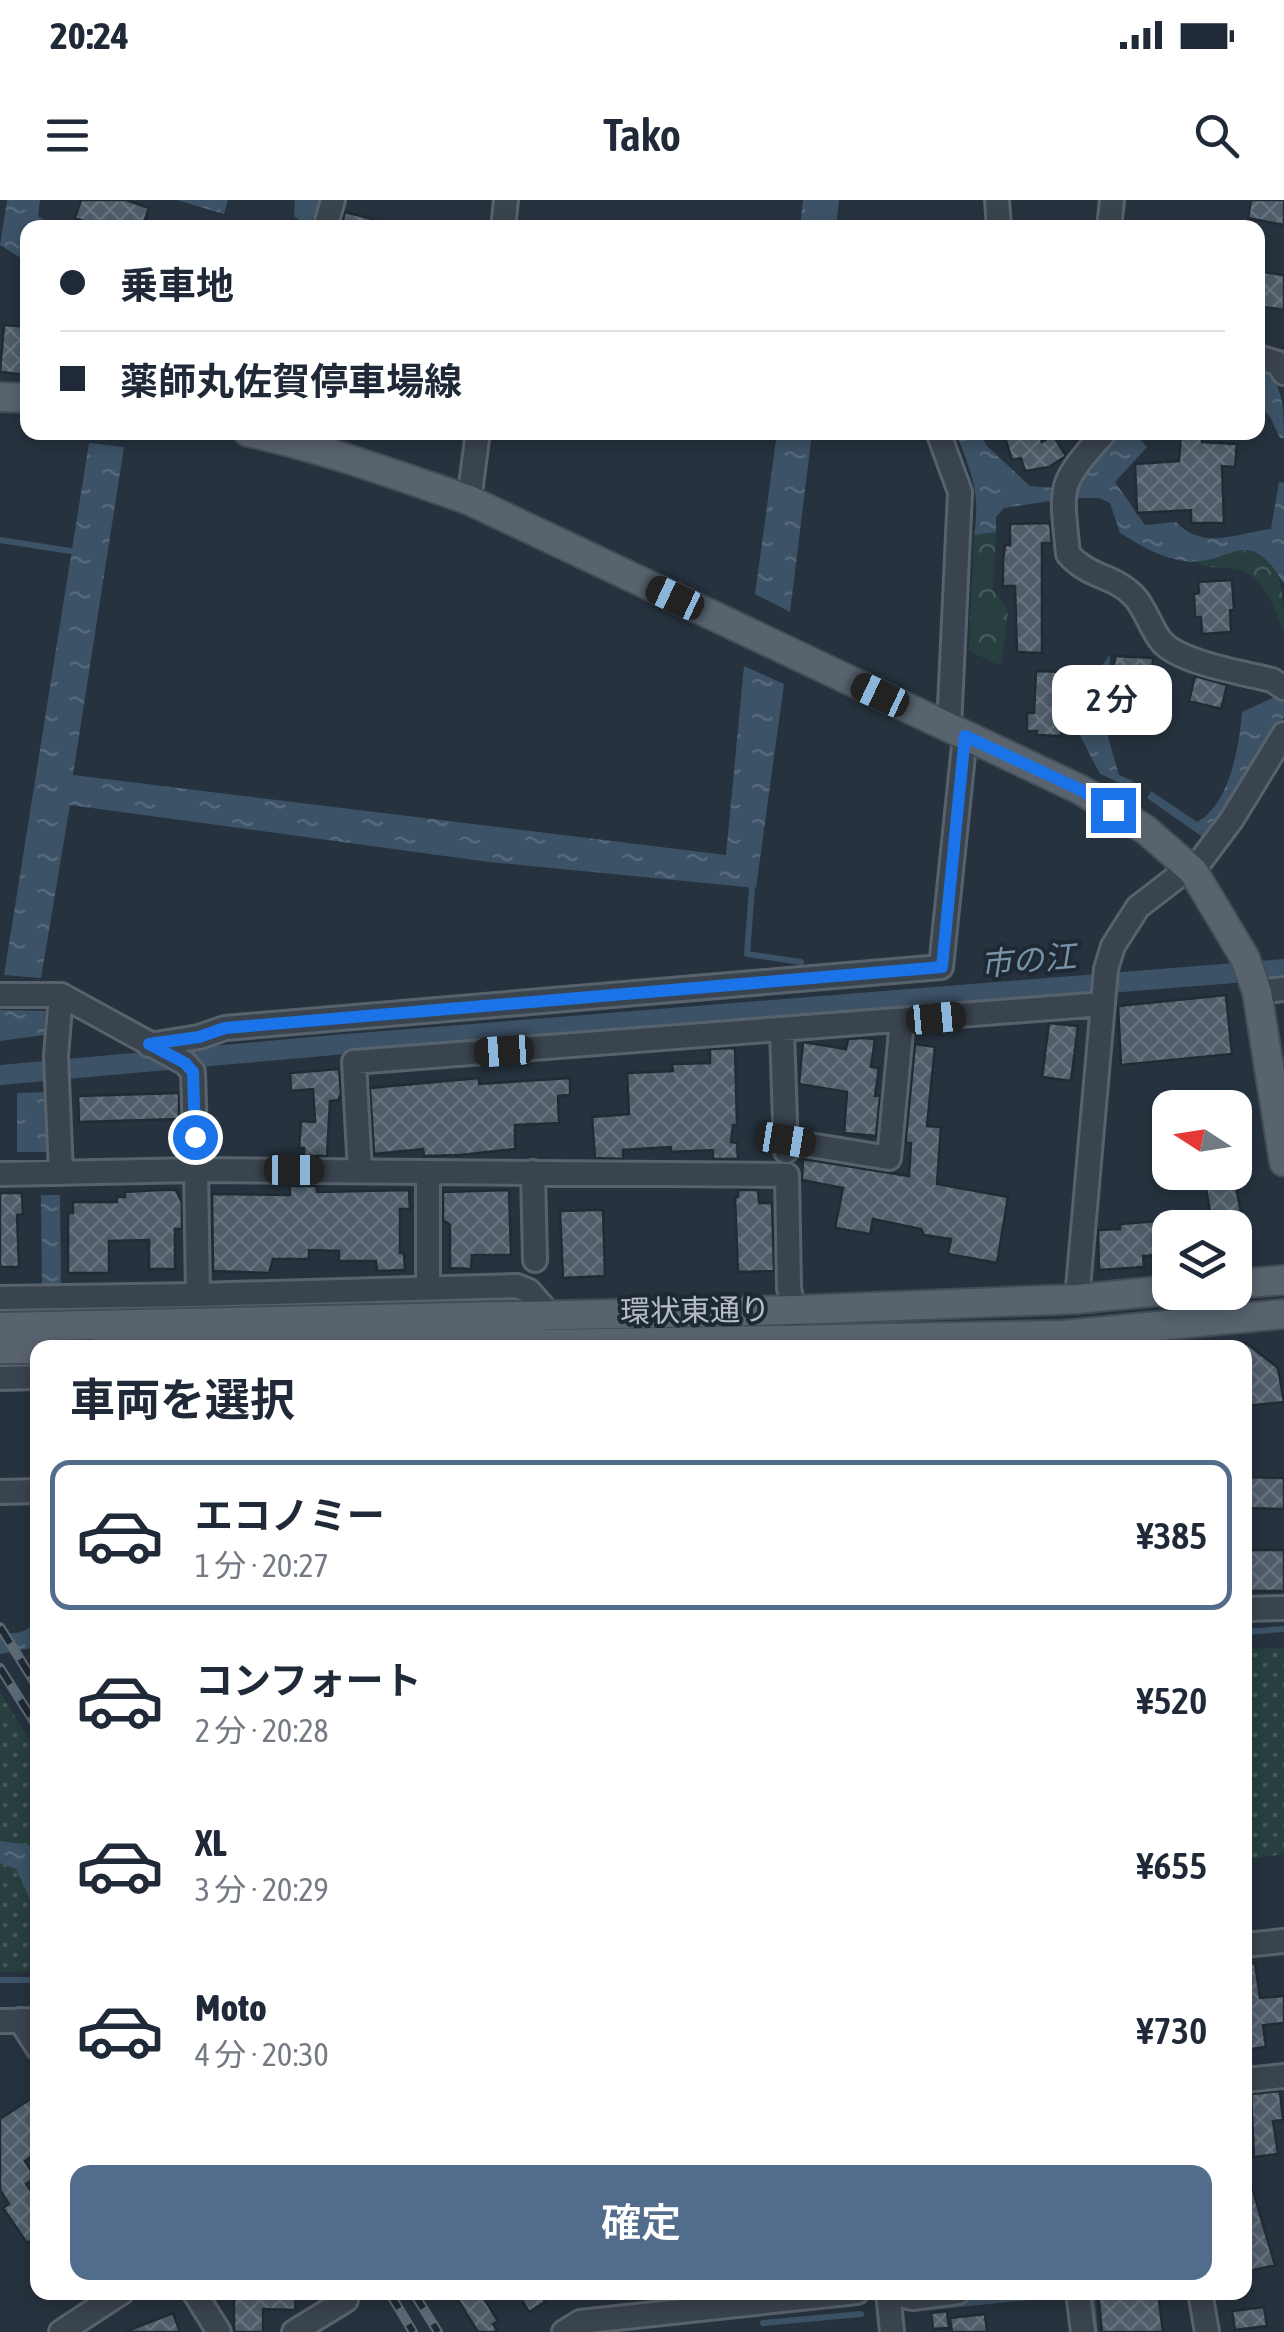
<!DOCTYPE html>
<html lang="ja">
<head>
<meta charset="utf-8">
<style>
	:root { --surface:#fff; --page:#f2f2f3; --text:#1f2937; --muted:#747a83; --line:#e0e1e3; --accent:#526d8c }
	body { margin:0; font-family:"Asap Condensed","Noto Sans JP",sans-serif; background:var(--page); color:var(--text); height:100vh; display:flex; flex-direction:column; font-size:38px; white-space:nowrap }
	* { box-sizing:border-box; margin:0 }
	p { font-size:32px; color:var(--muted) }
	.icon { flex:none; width:55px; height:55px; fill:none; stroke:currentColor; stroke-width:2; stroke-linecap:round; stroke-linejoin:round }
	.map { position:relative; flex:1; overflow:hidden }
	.sheet { position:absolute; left:30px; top:1140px; width:1222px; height:960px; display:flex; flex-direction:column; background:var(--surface); border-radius:20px; box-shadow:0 5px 15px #0003 }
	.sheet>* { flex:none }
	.top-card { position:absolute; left:20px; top:20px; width:1245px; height:220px; border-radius:20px; box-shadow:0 5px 15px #0003; display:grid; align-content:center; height:220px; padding:0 40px; background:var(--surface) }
	.needle { width:65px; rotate:282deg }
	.controls { position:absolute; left:1152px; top:890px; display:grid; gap:20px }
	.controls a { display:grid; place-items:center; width:100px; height:100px; border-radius:20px; background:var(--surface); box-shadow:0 5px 15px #0003; font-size:50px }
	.end { position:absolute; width:45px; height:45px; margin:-22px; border:12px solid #1a73e8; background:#fff; box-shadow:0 0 0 5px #fff }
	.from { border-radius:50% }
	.bubble { position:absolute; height:70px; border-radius:20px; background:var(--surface); box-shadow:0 5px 15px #0003; font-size:32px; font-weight:600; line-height:70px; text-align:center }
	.car { position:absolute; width:30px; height:60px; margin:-30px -15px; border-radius:12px; box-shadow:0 0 8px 2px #0007; background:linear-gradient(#222 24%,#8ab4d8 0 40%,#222 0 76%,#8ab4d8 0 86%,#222 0) }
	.top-card b { display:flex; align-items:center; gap:35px; height:95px; font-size:38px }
	.top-card b+b { border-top:2px solid var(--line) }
	.top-card i { width:25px; height:25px; background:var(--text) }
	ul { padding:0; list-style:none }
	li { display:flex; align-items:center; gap:30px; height:150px; margin:0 20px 15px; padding:0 20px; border:5px solid transparent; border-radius:20px }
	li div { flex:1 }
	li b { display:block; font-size:38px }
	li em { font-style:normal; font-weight:600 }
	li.selected { border-color:var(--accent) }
	li>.icon { width:90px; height:90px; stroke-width:1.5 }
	h2 { padding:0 40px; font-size:45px; line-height:120px }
	.action { display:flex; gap:20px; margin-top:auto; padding:20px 40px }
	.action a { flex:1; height:115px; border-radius:20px; background:var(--accent); color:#fff; font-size:40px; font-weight:600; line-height:115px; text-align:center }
	.status { display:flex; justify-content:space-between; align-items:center; height:70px; padding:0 50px; background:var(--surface); direction:ltr }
	.status svg { height:28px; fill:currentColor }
	header { display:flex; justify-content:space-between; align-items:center; height:130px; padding:0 40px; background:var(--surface); font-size:45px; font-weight:600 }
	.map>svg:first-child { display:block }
	.forest { fill:url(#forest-crowns) }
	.park { fill:url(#park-dots) }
	.water { fill:url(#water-ripples) }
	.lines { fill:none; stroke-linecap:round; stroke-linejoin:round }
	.stream { stroke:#3c5266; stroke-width:6 }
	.canal { stroke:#3c5266; stroke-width:20 }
	.building { fill:url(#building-cross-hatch); stroke:#212b35; stroke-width:2.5 }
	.minor-casing { stroke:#58626c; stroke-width:28 }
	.major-casing { stroke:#434d57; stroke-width:32 }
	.minor { stroke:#3a444e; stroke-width:22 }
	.major { stroke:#58636e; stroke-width:28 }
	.rail-casing { stroke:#5c6975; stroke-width:10 }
	.rail { stroke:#1f2933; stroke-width:6; stroke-dasharray:19; stroke-linecap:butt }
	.route { stroke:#1a73e8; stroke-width:12 }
	.labels { text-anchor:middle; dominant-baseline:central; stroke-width:8; stroke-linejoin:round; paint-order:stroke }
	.street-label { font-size:30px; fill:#b6bfc9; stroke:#1f2933 }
	.water-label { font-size:32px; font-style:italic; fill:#7793aa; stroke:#1f2933 }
</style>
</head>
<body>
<div class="status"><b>20:24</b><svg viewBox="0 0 49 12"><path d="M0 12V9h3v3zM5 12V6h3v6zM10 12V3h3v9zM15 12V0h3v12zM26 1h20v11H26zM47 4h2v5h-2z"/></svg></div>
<header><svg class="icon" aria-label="menu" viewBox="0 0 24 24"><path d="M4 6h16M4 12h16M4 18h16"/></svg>Tako<svg class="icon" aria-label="search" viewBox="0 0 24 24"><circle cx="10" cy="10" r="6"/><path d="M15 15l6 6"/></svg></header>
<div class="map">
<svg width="1284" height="2132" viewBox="0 0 1284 2132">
	<defs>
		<pattern id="forest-crowns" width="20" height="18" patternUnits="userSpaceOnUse" patternTransform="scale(2.5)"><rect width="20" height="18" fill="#283f3f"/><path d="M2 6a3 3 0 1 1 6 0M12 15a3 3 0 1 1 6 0" fill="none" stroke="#455959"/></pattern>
		<pattern id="park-dots" width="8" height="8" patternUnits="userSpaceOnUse" patternTransform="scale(2.5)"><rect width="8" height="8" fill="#283f3f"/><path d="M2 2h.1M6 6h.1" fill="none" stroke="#455959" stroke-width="1.8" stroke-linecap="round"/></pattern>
		<pattern id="water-ripples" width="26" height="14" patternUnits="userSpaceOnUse" patternTransform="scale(2.5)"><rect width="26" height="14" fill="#3c5266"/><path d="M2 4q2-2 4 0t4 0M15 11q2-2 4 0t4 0" fill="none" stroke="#56697b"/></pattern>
		<pattern id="building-cross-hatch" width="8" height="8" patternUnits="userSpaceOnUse" patternTransform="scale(2.5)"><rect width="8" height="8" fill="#4f5d69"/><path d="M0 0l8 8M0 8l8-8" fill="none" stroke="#66727d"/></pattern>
	</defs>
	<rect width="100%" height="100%" fill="#26323e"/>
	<path class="forest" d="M996,332L993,389L1008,411L1001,466L969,451L974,335Z
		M1229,351C1237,351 1247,350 1254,351C1284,359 1284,406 1284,431C1272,404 1262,369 1228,368C1215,367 1206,369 1196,361Z"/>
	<path class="park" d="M1284,1448V1654L1245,1660V1449Z
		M0,1492L37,1553V1771L0,1772Z"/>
	<path class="water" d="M7,0H40L38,16L56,27L28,28L27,62L0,45Z
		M177,0H228L224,14Z
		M295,0H322L320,9L307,26L294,16Z
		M803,0H839L836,27H800Z
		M1258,166C1284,180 1284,210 1284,238H1280L1270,217L1258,204Z
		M777,233H812L790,412L755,394Z
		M956,233H980L987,246L1030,286L1055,288L1056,300L1004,308L996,317V332L974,335C981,292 971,272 956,233Z
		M1122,233H1135L1147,247L1115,282L1145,325L1176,322C1204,351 1236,333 1271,329L1279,282L1284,283V384C1247,320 1231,367 1184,361C1159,357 1141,346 1120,333L1110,303L1099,298H1073L1081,272Z
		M89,243L124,247L73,575L726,655L744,466L784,484L756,688L489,662L70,605L41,778L4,775Z
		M1110,455L1106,530L1119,575L1133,581L1129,587L1100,574L1074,524L1085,487Z
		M1277,496L1284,500V517L1245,577L1236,612L1204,638L1147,598L1151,591L1197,622C1230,604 1239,547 1242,512Z
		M0,810L45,811L44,835L0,841Z
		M48,892V952H17V893Z
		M41,995H60L61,1086L42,1087Z
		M37,1417V1447L0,1454V1434C17,1433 29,1434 37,1417Z
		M0,1641L37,1646V1707L34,1708L16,1669L0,1663Z"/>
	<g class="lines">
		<path class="stream" d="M0,340L70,351
			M748,681L752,688L747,754L801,762
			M1245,1432L1284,1429
			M0,1780H38
			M1091,2092L1095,2132
			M921,2108L1068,2093
			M763,2123L861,2114"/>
		<path class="canal" d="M0,875L334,845L1284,769"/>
	</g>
	<path class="building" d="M81,0H126L149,8L142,28H102L75,18Z
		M1251,0H1284V25L1248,18Z
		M345,12L384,22V28H341Z
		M1263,72L1284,75V110L1258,106V80H1261Z
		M4,125L28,127V175L0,172Z
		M1007,232H1039L1042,242L1053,235L1066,256L1049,267L1025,271L1021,258L1012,260L1005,238L1008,237Z
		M1181,232H1203L1202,242L1237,244L1235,267L1222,266L1224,323H1191V310L1137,313L1135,264L1179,261Z
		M1050,323L1052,343H1042V453L1017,452L1015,386H1003V361L1005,345H1010V324Z
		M1232,380L1234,410H1230L1231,432L1202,434L1201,417H1195L1194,394L1199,393L1198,382Z
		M1115,456L1153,458L1148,528L1106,525Z
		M1036,471L1063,472L1061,536L1036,535L1037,531H1027V513H1034Z
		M1195,476L1227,485L1221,509L1189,501Z
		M1226,795L1232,854L1121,865L1118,806Z
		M1049,823L1078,826L1071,881L1042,877Z
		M863,838L875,839L871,867L879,868L875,896H880L876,936L844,933L847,892L799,884L803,842L846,849L848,839Z
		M915,844L935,847L927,926L941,927L937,984L1008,997L997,1063L948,1054L951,1039L924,1035L921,1029L873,1019L870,1034L835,1028L843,988L802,980L803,959L909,976L911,943H906V938Z
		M735,848L737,925H733L731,942L737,943L738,959H713V950L671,952V947L623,950V959L595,958L592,917L629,914L627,873L673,871L672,864L710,863V849Z
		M339,869L341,894L338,900L330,901L327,956H304V948H299L301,921L315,922L313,889L291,891L290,873Z
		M479,878V884L570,878V895L558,896L559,923L515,925V949L460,955L424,956L423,949L374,954L370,888Z
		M179,893V919L79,922L78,896Z
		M1203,972H1233L1244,1028H1213Z
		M290,986H317V992L409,990L410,1009H400V1053H404L405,1070L377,1071L376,1061H339V1051L309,1050V1059H273L269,1073L213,1071L212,994L290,995Z
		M159,990H176L182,1003V1029H175V1069H149V1040L109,1041V1073H68V1013H73V1002H117V997H125V992Z
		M509,990L511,1055H472L471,1069L450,1068V1025L443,1020V992Z
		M738,990H758L759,1003H772L774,1071L738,1072L735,997H738Z
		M0,993H22L23,1014L17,1015L19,1067H0Z
		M594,1010H603L605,1076L563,1078L560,1011Z
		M1160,1021L1163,1055L1143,1056L1144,1067L1099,1070L1098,1030L1120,1029V1024Z
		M1245,1142L1278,1168L1284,1202L1245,1206Z
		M1245,1277L1284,1278V1309L1245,1308Z
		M1245,1350H1284V1391H1245Z
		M1255,1763L1260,1798L1284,1796V1823L1263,1825L1266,1847L1245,1850V1764Z
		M1280,1891L1283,1920L1273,1921L1278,1954L1254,1957L1251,1894Z
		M38,1894V1952L25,1961L36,1978L26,1984L38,2001V2036L27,2043L3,2008L9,2004L0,1990V1919Z
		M1245,1984H1251L1275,2065L1245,2072Z
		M234,2092H296L295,2110L263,2109V2132H234Z
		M453,2092H480L498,2121L493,2124L498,2132H478Z
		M517,2092H538L545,2102L529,2112Z
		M1098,2092H1158L1163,2132H1102Z
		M1264,2107L1267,2126L1235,2130L1232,2111Z
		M947,2111L949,2128L933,2129L931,2113Z
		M173,2113L180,2132H127V2131Z
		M985,2114L987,2132H952L950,2118Z"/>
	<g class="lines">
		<defs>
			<path id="minor" d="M997,0L999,28
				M325,28L333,0
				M503,28L506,0
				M1109,28L1112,0
				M1258,157L1278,163L1284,173
				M938,232L960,292L949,528
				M1105,232C1057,286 1061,283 1068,354C1089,378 1113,375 1133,395C1146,408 1150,428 1162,442C1181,463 1244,473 1272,480L1284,488
				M469,300L478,232
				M1257,792L1284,789
				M0,795H61L185,863L193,872L196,970L787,975L789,1088L796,1124
				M782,831L786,951
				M149,845L199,837L225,828L941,767L965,536
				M786,941L889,958L902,821
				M360,971L354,862L1103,804
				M533,972L535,1060
				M61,973L56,856L61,795
				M0,974L196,970L198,1095L0,1098
				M428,1089V972
				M198,1095L517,1086L529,1091L548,1113
				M1077,1099L1106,769L1113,746L1138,707L1177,677L1193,671L1232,619L1284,534
				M0,1178L38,1177
				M0,1292L38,1291
				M1245,1409L1284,1408
				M1245,1745L1284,1741
				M20,1820L38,1848
				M0,1821L38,1820
				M1245,1880L1284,1876
				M194,2092L219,2132
				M885,2092L913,2098L958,2092
				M888,2092L892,2132
				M1078,2092L1083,2132
				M1200,2092L1207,2132
				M61,2132L122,2092
				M294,2132L346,2100L342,2092
				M564,2132L580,2122L857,2092"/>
			<path id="major" d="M0,197L28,198
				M248,232C323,248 396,275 469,300L1081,590L1146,630L1193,671L1245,758L1257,792L1284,962
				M1235,1084L1284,1080
				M0,1127L795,1110L1077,1099L1170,1090
				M105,1148L430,1142L551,1144L1063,1135L1284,1114
				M0,1149H38"/>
		</defs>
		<use href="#minor" class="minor-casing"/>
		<use href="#major" class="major-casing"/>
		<use href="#minor" class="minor"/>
		<use href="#major" class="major"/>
		<defs>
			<path id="rail" d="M0,1427L38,1488
				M0,1468L38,1528
				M389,2092L413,2132
				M413,2092L438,2132"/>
		</defs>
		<use href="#rail" class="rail-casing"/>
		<use href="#rail" class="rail"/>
	</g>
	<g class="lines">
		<path class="route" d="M195,937L193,872L185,863L149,844L199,837L225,828L942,767L965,536L1081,590L1113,610"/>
	</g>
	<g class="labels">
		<g class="street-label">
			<text transform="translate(695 1110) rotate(-1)">環状東通り</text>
		</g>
		<g class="water-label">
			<text transform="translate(1028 760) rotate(-5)">市の江</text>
		</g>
	</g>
</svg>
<div class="controls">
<a><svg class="needle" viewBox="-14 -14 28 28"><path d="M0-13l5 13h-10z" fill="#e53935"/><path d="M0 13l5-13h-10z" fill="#747a83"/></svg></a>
<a><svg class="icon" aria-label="layers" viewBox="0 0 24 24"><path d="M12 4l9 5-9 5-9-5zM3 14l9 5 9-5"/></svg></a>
</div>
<i class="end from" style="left:195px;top:937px"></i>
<i class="end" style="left:1113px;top:610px"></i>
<div class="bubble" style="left:1052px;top:465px;width:120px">2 分</div>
<i class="car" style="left:675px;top:398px;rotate:295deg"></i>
<i class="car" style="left:880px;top:495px;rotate:295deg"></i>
<i class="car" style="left:936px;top:818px;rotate:85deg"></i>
<i class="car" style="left:504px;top:851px;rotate:266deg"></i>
<i class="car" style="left:786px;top:940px;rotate:99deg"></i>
<i class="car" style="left:294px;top:970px;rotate:90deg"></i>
<div class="top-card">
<b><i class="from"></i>乗車地</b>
<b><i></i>薬師丸佐賀停車場線</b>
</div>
<section class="sheet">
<h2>車両を選択</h2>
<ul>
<li class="selected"><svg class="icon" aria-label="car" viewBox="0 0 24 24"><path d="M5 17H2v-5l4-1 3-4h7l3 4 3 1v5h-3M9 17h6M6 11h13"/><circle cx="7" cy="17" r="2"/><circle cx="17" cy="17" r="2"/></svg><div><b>エコノミー</b><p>1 分 · 20:27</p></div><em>¥385</em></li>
<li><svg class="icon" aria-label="car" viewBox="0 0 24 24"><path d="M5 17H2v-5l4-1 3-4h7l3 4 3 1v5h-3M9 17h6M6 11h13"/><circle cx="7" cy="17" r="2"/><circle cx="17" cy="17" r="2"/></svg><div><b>コンフォート</b><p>2 分 · 20:28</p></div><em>¥520</em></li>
<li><svg class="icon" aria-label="car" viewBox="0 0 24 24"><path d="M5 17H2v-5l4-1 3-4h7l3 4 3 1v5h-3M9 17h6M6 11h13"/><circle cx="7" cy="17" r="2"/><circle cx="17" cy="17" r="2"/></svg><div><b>XL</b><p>3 分 · 20:29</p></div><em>¥655</em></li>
<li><svg class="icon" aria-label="car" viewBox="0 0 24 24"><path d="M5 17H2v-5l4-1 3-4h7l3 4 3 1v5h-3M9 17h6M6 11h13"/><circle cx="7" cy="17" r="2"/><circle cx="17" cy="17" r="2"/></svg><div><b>Moto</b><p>4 分 · 20:30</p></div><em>¥730</em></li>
</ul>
<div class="action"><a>確定</a></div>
</section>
</div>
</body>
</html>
